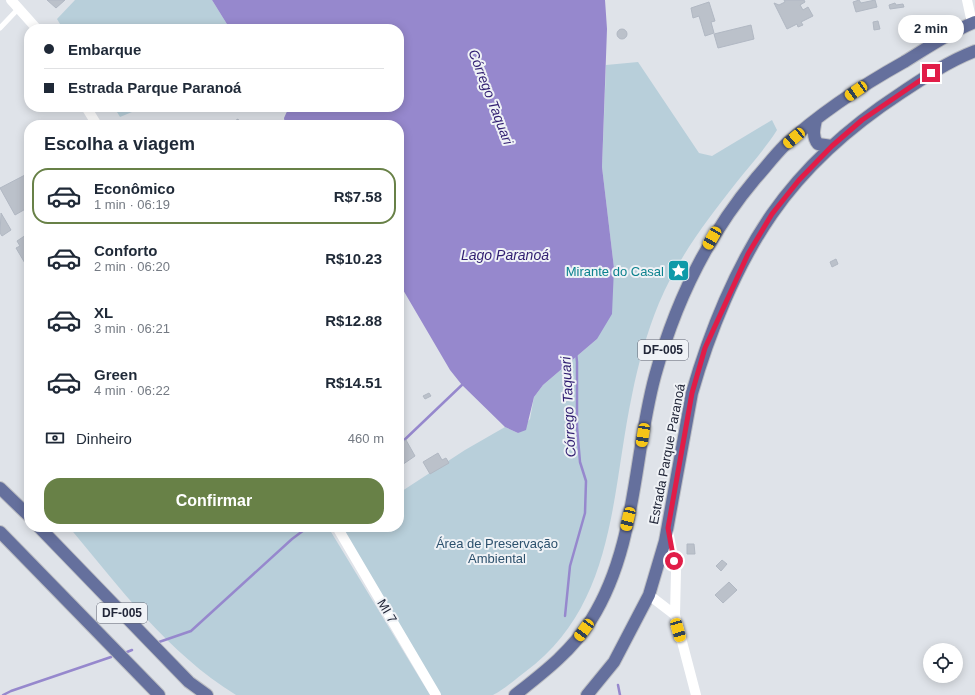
<!DOCTYPE html>
<html lang="pt">
<head>
<meta charset="utf-8">
<style>
	:root { --surface:#fff; --page:#f6f6f7; --text:#1f2937; --muted:#747a83; --line:#e0e1e3; --accent:#688147 }
	body { margin:0; font-family:Arial,sans-serif; background:var(--page); color:var(--text); height:100vh; display:flex; flex-direction:column; font-size:15px; white-space:nowrap }
	* { box-sizing:border-box; margin:0 }
	p { font-size:13px; color:var(--muted) }
	.icon { flex:none; width:22px; height:22px; fill:none; stroke:currentColor; stroke-width:2; stroke-linecap:round; stroke-linejoin:round }
	.map { position:relative; flex:1; overflow:hidden }
	.side { position:absolute; left:24px; top:120px; width:380px; height:412px; display:flex; flex-direction:column; background:var(--surface); border-radius:16px; box-shadow:0 2px 10px #0003 }
	.side>* { flex:none }
	.guide { position:absolute; left:24px; top:24px; width:380px; height:88px; border-radius:16px; box-shadow:0 2px 10px #0003; display:grid; align-content:center; height:88px; padding:0 20px; background:var(--surface) }
	.buttons { position:absolute; left:923px; top:643px; display:grid; gap:8px }
	.buttons a { display:grid; place-items:center; width:40px; height:40px; border-radius:50%; background:var(--surface); box-shadow:0 2px 10px #0003; font-size:20px }
	.end { position:absolute; width:18px; height:18px; margin:-9px; border:5px solid #e11d48; background:#fff; box-shadow:0 0 0 2px #fff }
	.from { border-radius:50% }
	.bubble { position:absolute; height:28px; border-radius:14px; background:var(--surface); box-shadow:0 2px 10px #0003; font-size:13px; font-weight:800; line-height:28px; text-align:center }
	.car { position:absolute; width:12px; height:24px; margin:-12px -6px; border-radius:5px; box-shadow:0 0 3px 1px #0007; background:linear-gradient(#f5c518 24%,#345 0 40%,#f5c518 0 76%,#345 0 86%,#f5c518 0) }
	.guide b { display:flex; align-items:center; gap:14px; height:38px; font-size:15px }
	.guide b+b { border-top:1px solid var(--line) }
	.guide i { width:10px; height:10px; background:var(--text) }
	ul { padding:0; list-style:none }
	li { display:flex; align-items:center; gap:12px; height:56px; margin:0 8px 6px; padding:0 12px; border:2px solid transparent; border-radius:16px }
	li div { flex:1 }
	li b { display:block; font-size:15px }
	li em { font-style:normal; font-weight:800 }
	li.current { border-color:var(--accent) }
	li>.icon { width:36px; height:36px; stroke-width:1.5 }
	h2 { padding:0 20px; font-size:18px; line-height:48px }
	.pay { display:flex; align-items:center; gap:10px; height:44px; padding:0 20px; font-size:15px }
	.pay p { margin-inline-start:auto }
	.cta { display:flex; gap:8px; margin-top:auto; padding:8px 20px }
	.cta a { flex:1; height:46px; border-radius:16px; background:var(--accent); color:#fff; font-size:16px; font-weight:800; line-height:46px; text-align:center }
	.map>svg:first-child { display:block }
	.green { fill:#b8cfda }
	.water { fill:#9688cd }
	.lines { fill:none; stroke-linecap:round; stroke-linejoin:round }
	.stream { stroke:#9688cd; stroke-width:2.5 }
	.building { fill:#bbc1ca; stroke:#b1b8c3 }
	.primary-casing { stroke:#bcbec3; stroke-width:14 }
	.lane { stroke:#fff; stroke-width:5 }
	.street { stroke:#fff; stroke-width:10 }
	.primary { stroke:#65709d; stroke-width:12 }
	.route { stroke:#e11d48; stroke-width:5 }
	.labels { text-anchor:middle; dominant-baseline:central; stroke-width:4; stroke-linejoin:round; paint-order:stroke }
	.shield { fill:#eff2f6; stroke:#5f6371; stroke-width:1 }
	.shield-label { font-size:12px; font-weight:bold; fill:#212638 }
	.culture-label { font-size:13px; fill:#0d838f; stroke:#eff2f6; text-anchor:end }
	.street-label { font-size:13px; fill:#212638; stroke:#eff2f6 }
	.park-label { font-size:13px; fill:#2d516d; stroke:#eff2f6 }
	.water-label { font-size:14px; font-style:italic; fill:#301e71; stroke:#eff2f6 }
</style>
</head>
<body>
<div class="map">
<svg width="975" height="695" viewBox="0 0 975 695">
	<rect width="100%" height="100%" fill="#dfe3e9"/>
	<path class="green" d="M75,0H212L230,29H63L57,19Z
		M638,62L699,153L712,156L772,120L777,130C765,149 750,165 736,183C706,221 678,258 659,303C647,332 638,364 632,395C611,494 616,605 525,672C517,678 502,691 493,695C486,695 447,695 436,695L342,530L347,527H399V493L465,450L505,427L518,433L530,419L534,397L543,385L597,339L614,268L602,167L606,65Z
		M114,107H144L120,117Z
		M69,527H328L430,695H236C168,653 120,588 69,527Z"/>
	<path class="water" d="M212,0H605L607,29L602,167L614,268L612,314L597,339L543,385L534,397L526,430L518,433L505,427L462,385L450,370L399,283V125H285L284,118L289,107H399V29H230Z"/>
	<g class="lines">
		<path class="stream" d="M399,445L464,383
			M565,616L570,566L585,513L586,481L580,462L577,427V362L576,352
			M159,642L191,631L292,539L308,527
			M127,652L132,650
			M618,685L620,695
			M3,695L11,691L111,657"/>
	</g>
	<path class="building" d="M47,0H65L56,8Z
		M784,0H804L805,2L800,5L803,10L808,7L813,16L801,22L803,25L798,27L797,24L787,29L774,3L779,5L785,2Z
		M859,0L861,3L875,0L877,7L856,12L853,2Z
		M709,2L715,21L711,22L714,33L705,36L699,16L693,18L691,8Z
		M895,3L896,5L903,4L904,7L890,9L889,5Z
		M878,21L880,29L874,30L873,22Z
		M751,25L754,39L718,48L714,34Z
		M617 34a5 5 0 1 1 10 0a5 5 0 1 1-10 0Z
		M238,119L241,125H228Z
		M25,175L29,181L25,184L29,191V207L15,215L0,188Z
		M1,213L11,230L2,236L0,233Z
		M29,233V242L26,244L29,248V270L16,248L20,246L17,241Z
		M836,259L838,264L832,267L830,262Z
		M429,393L431,396L425,399L423,396Z
		M406,440L415,456L399,467V444Z
		M438,453L442,460L446,458L449,463L430,474L423,462Z
		M687,544H694L695,554H687Z
		M722,560L727,564L721,571L716,566Z
		M729,582L737,590L723,603L715,595Z"/>
	<g class="lines">
		<defs>
			<path id="primary" d="M816,120C814,129 812,137 818,144L832,146
				M0,488L29,516
				M39,527L155,647L189,682L207,695
				M0,532L159,695
				M515,695C543,673 572,651 591,620C637,547 633,457 655,376C675,303 707,236 756,178C765,168 774,156 784,146C820,113 861,86 904,62C927,48 950,32 975,22
				M587,695L614,662L649,595L665,541L692,393C709,333 736,266 772,214C806,165 852,125 901,93C925,77 949,61 975,51"/>
		</defs>
		<use href="#primary" class="primary-casing"/>
		<path class="lane" d="M0,28L18,9"/>
		<path class="street" d="M11,0L37,29
			M967,0L972,23
			M86,107L97,125
			M337,527L436,695
			M668,531L676,571L675,615L696,695
			M649,595L675,615"/>
		<use href="#primary" class="primary"/>
	</g>
	<g class="lines">
		<path class="route" d="M674,561L668,528L692,393L705,348L748,254L772,214L799,180L832,146L862,120L931,73"/>
	</g>
	<defs>
		<symbol id="sight-square" viewBox="-11 -11 22 22"><rect x="-9" y="-9" width="18" height="18" rx="4" fill="#0f9aa8" stroke="#eff2f6"/><path d="M0-6L1.8-2.2L6-1.7L2.9 1.2L3.7 5.4L0 3.3L-3.7 5.4L-2.9 1.2L-6-1.7L-1.8-2.2Z" fill="#fff"/></symbol>
	</defs>
	<g fill-rule="evenodd">
		<use href="#sight-square" x="666" y="258" width="25" height="25"/>
	</g>
	<g class="labels">
		<g class="shield">
			<rect x="638" y="340" width="50" height="20" rx="3"/>
			<rect x="97" y="603" width="50" height="20" rx="3"/>
		</g>
		<g class="shield-label">
			<text x="663" y="350">DF-005</text>
			<text x="122" y="613">DF-005</text>
		</g>
		<g class="culture-label">
			<text x="664" y="271">Mirante do Casal</text>
		</g>
		<g class="street-label">
			<text transform="translate(667 454) rotate(-79)">Estrada Parque Paranoá</text>
			<text transform="translate(387 611) rotate(59)">MI 7</text>
		</g>
		<g class="park-label">
			<text x="497" y="543">Área de Preservação<tspan x="497" dy="15">Ambiental</tspan></text>
		</g>
		<g class="water-label">
			<text transform="translate(491 97) rotate(69)">Córrego Taquari</text>
			<text x="505" y="255">Lago Paranoá</text>
			<text transform="translate(568 407) rotate(-93)">Córrego Taquari</text>
		</g>
	</g>
</svg>
<div class="buttons">
<a><svg class="icon" aria-label="locate" viewBox="0 0 24 24"><circle cx="12" cy="12" r="6"/><path d="M12 2v4M12 18v4M2 12h4M18 12h4"/></svg></a>
</div>
<i class="end from" style="left:674px;top:561px"></i>
<i class="end" style="left:931px;top:73px"></i>
<div class="bubble" style="left:898px;top:15px;width:66px">2 min</div>
<i class="car" style="left:856px;top:91px;rotate:236deg"></i>
<i class="car" style="left:794px;top:138px;rotate:230deg"></i>
<i class="car" style="left:712px;top:238px;rotate:210deg"></i>
<i class="car" style="left:643px;top:435px;rotate:189deg"></i>
<i class="car" style="left:628px;top:519px;rotate:193deg"></i>
<i class="car" style="left:584px;top:630px;rotate:216deg"></i>
<i class="car" style="left:678px;top:630px;rotate:164deg"></i>
<div class="guide">
<b><i class="from"></i>Embarque</b>
<b><i></i>Estrada Parque Paranoá</b>
</div>
<section class="side">
<h2>Escolha a viagem</h2>
<ul>
<li class="current"><svg class="icon" aria-label="car" viewBox="0 0 24 24"><path d="M5 17H2v-5l4-1 3-4h7l3 4 3 1v5h-3M9 17h6M6 11h13"/><circle cx="7" cy="17" r="2"/><circle cx="17" cy="17" r="2"/></svg><div><b>Econômico</b><p>1 min · 06:19</p></div><em>R$7.58</em></li>
<li><svg class="icon" aria-label="car" viewBox="0 0 24 24"><path d="M5 17H2v-5l4-1 3-4h7l3 4 3 1v5h-3M9 17h6M6 11h13"/><circle cx="7" cy="17" r="2"/><circle cx="17" cy="17" r="2"/></svg><div><b>Conforto</b><p>2 min · 06:20</p></div><em>R$10.23</em></li>
<li><svg class="icon" aria-label="car" viewBox="0 0 24 24"><path d="M5 17H2v-5l4-1 3-4h7l3 4 3 1v5h-3M9 17h6M6 11h13"/><circle cx="7" cy="17" r="2"/><circle cx="17" cy="17" r="2"/></svg><div><b>XL</b><p>3 min · 06:21</p></div><em>R$12.88</em></li>
<li><svg class="icon" aria-label="car" viewBox="0 0 24 24"><path d="M5 17H2v-5l4-1 3-4h7l3 4 3 1v5h-3M9 17h6M6 11h13"/><circle cx="7" cy="17" r="2"/><circle cx="17" cy="17" r="2"/></svg><div><b>Green</b><p>4 min · 06:22</p></div><em>R$14.51</em></li>
</ul>
<div class="pay"><svg class="icon" aria-label="cash" viewBox="0 0 24 24"><path d="M3 7h18v10H3z"/><circle cx="12" cy="12" r="2"/></svg>Dinheiro<p>460 m</p></div>
<div class="cta"><a>Confirmar</a></div>
</section>
</div>
</body>
</html>
